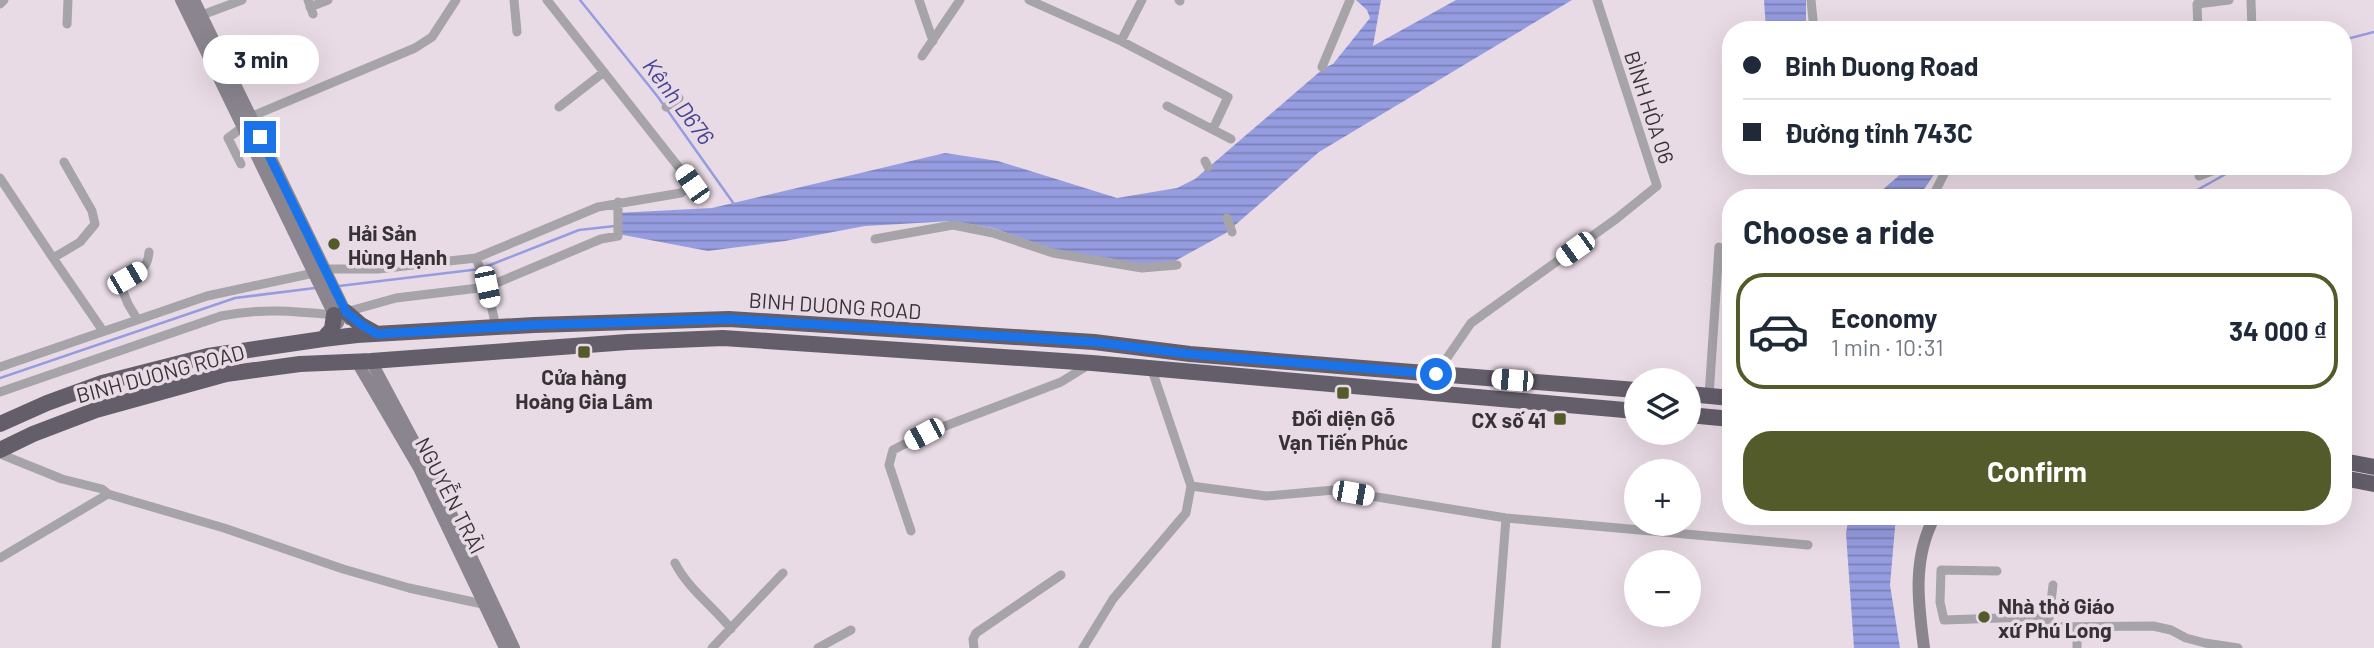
<!DOCTYPE html>
<html lang="en">
<head>
<meta charset="utf-8">
<style>
	:root { --surface:#fff; --page:#f2f2f3; --text:#1f2937; --muted:#747a83; --line:#e0e1e3; --accent:#535b2a }
	body { margin:0; font-family:Barlow,sans-serif; background:var(--page); color:var(--text); height:100vh; display:flex; flex-direction:column; font-size:26px; white-space:nowrap }
	* { box-sizing:border-box; margin:0 }
	p { font-size:23px; color:var(--muted) }
	.icon { flex:none; width:38px; height:38px; fill:none; stroke:currentColor; stroke-width:2; stroke-linecap:round; stroke-linejoin:round }
	.map { position:relative; flex:1; overflow:hidden }
	.sheet { position:absolute; left:1722px; top:189px; width:630px; height:336px; display:flex; flex-direction:column; background:var(--surface); border-radius:28px; box-shadow:0 7px 28px #0002 }
	.sheet>* { flex:none }
	.banner { position:absolute; left:1722px; top:21px; width:630px; height:154px; border-radius:28px; box-shadow:0 7px 28px #0002; display:grid; align-content:center; height:154px; padding:0 21px; background:var(--surface) }
	.controls { position:absolute; left:1624px; top:368px; display:grid; gap:14px }
	.controls a { display:grid; place-items:center; width:77px; height:77px; border-radius:50%; background:var(--surface); box-shadow:0 7px 28px #0002; font-size:35px }
	.end { position:absolute; width:32px; height:32px; margin:-16px; border:9px solid #1a73e8; background:#fff; box-shadow:0 0 0 4px #fff }
	.from { border-radius:50% }
	.bubble { position:absolute; height:49px; border-radius:24px; background:var(--surface); box-shadow:0 7px 28px #0002; font-size:23px; font-weight:700; line-height:49px; text-align:center }
	.car { position:absolute; width:21px; height:42px; margin:-21px -10px; border-radius:9px; box-shadow:0 0 5px 2px #0007; background:linear-gradient(#fff 24%,#345 0 40%,#fff 0 76%,#345 0 86%,#fff 0) }
	.banner b { display:flex; align-items:center; gap:24px; height:66px; font-size:26px }
	.banner b+b { border-top:2px solid var(--line) }
	.banner i { width:18px; height:18px; background:var(--text) }
	ul { padding:0; list-style:none }
	li { display:flex; align-items:center; gap:21px; height:116px; margin:0 14px 10px; padding:0 7px; border:4px solid transparent; border-radius:28px }
	li div { flex:1 }
	li b { display:block; font-size:26px }
	li em { font-style:normal; font-weight:700 }
	li.active { border-color:var(--accent) }
	li>.icon { width:63px; height:63px; stroke-width:1.5 }
	h2 { padding:0 21px; font-size:32px; line-height:84px }
	.cta { display:flex; gap:14px; margin-top:auto; padding:14px 21px }
	.cta a { flex:1; height:80px; border-radius:28px; background:var(--accent); color:#fff; font-size:28px; font-weight:700; line-height:80px; text-align:center }
	.map>svg:first-child { display:block }
	.water { fill:url(#water-rules) }
	.lines { fill:none; stroke-linecap:round; stroke-linejoin:round }
	.stream { stroke:#969ce0; stroke-width:2.5 }
	.street { stroke:#a6a3a9; stroke-width:9 }
	.secondary { stroke:#8a858e; stroke-width:12 }
	.highway { stroke:#645e6a; stroke-width:16 }
	.route { stroke:#1a73e8; stroke-width:9 }
	.poi-dot { fill:#535b2a; stroke:#e9dbe5; stroke-width:2.5 }
	.labels { text-anchor:middle; dominant-baseline:central; stroke-width:7; stroke-linejoin:round; paint-order:stroke }
	.street-label { font-size:21px; fill:#373235; stroke:#e9dbe5 }
	.poi-label { font-size:21px; font-weight:bold; fill:#373235; stroke:#e9dbe5; text-anchor:start }
	.water-label { font-size:23px; font-style:italic; fill:#454495; stroke:#e9dbe5 }
</style>
</head>
<body>
<div class="map">
<svg width="2374" height="648" viewBox="0 0 2374 648">
	<defs>
		<pattern id="water-rules" width="6" height="5" patternUnits="userSpaceOnUse" patternTransform="scale(1.75)"><rect width="6" height="5" fill="#969ce0"/><path d="M0 2.5h6" fill="none" stroke="#7b80b6"/></pattern>
	</defs>
	<rect width="100%" height="100%" fill="#e9dbe5"/>
	<path class="water" d="M1356,0H1381L1373,46L1456,0H1572L1319,152L1226,233L1175,261L1142,264L1052,249L993,228L952,221L865,226L785,241L708,251L618,234L616,213L712,208L945,153L998,161L1117,198L1177,188L1195,179L1324,68L1333,64L1370,18L1367,10Z
		M1764,0H1806V30H1766Z
		M1910,166H1940L1918,198H1873Z
		M1849,516H1896L1890,585L1900,648H1854L1846,533Z"/>
	<g class="lines">
		<path class="stream" d="M580,0L658,97L734,204
			M2343,40L2374,32
			M2183,198L2240,166
			M339,286L480,269L579,230L615,226
			M0,378L235,298L315,288"/>
		<path class="street" d="M308,0L313,14
			M514,0L517,32
			M919,0L933,41
			M1029,0L1121,41L1228,97L1213,129
			M1179,0L1180,1
			M1811,0L1814,30
			M2251,0L2252,30
			M0,4L4,0
			M310,7L328,0
			M202,15L242,0
			M67,24L68,0
			M2198,30L2197,4L2229,0
			M1121,41L1142,0
			M922,56L960,0
			M1322,67L1350,0
			M1167,106L1231,139
			M559,107L604,72
			M666,107L679,98
			M250,117L415,48L432,37L456,0
			M1205,161L1208,167
			M64,162L92,211L95,224L80,242L53,258L103,331
			M241,164L228,138L243,127
			M2199,166V176L2225,166
			M0,178L53,258
			M1932,198L1948,166
			M1227,218L1232,232
			M875,239L953,225L993,233L1053,253L1142,268L1177,265
			M476,258L487,287L496,327
			M327,269H378L476,258L598,207L681,193L692,184L547,0
			M346,312L396,298L487,287L601,239L618,236V202
			M137,319L128,304L122,289C123,288 126,279 127,278C138,266 147,273 149,252
			M0,367L207,296L314,273
			M1436,374L1471,323L1616,219L1657,186L1597,0
			M0,392L221,316C261,308 294,311 334,315
			M1709,396L1719,247
			M0,454L62,479L102,489L108,494L224,528L343,569L409,588L487,605
			M1191,486L1266,496L1334,490L1506,518L1808,545
			M911,531L889,465L893,450L924,434L1061,382L1090,364
			M0,558L108,494
			M675,563C689,590 713,606 731,629
			M1997,571L1941,570L1940,602L1944,620L2030,617L2049,619
			M2053,585L2048,627L2153,626L2171,630L2186,638L2205,643L2238,648
			M2077,627V648
			M712,648L783,573
			M818,648L851,630
			M974,648L973,639L976,633L1061,575
			M1083,648L1113,599L1186,513L1191,486L1152,370
			M1496,648L1506,518"/>
		<path class="secondary" d="M181,0L338,323
			M194,0L349,319
			M371,361L441,492L514,648
			M357,362L419,468L505,648
			M1924,648C1918,603 1912,558 1935,516"/>
		<path class="highway" d="M346,312L361,325L377,334
			M323,339L332,329L334,315
			M1689,394L1731,398
			M1689,415L1731,419
			M0,424L47,403L102,383L208,356L323,339L357,335L534,325L729,319L1094,342L1190,354L1636,390
			M0,450L33,434L96,410L226,374L300,364L371,361L628,342L723,338L1092,363L1636,411
			M2343,461L2374,467
			M2343,478L2374,484"/>
	</g>
	<g class="lines">
		<path class="route" d="M260,137L346,312L362,325L377,334L534,325L729,319L1094,342L1190,354L1436,374"/>
	</g>
	<g class="poi-dot">
		<circle cx="334" cy="244" r="7"/>
		<rect x="577" y="345" width="14" height="14" rx="3.5"/>
		<rect x="1336" y="386" width="14" height="14" rx="3.5"/>
		<rect x="1553" y="412" width="14" height="14" rx="3.5"/>
		<circle cx="1984" cy="617" r="7"/>
	</g>
	<g class="labels">
		<g class="street-label">
			<text transform="translate(1650 107) rotate(72)">BÌNH HÒA 06</text>
			<text transform="translate(835 305) rotate(4)">BINH DUONG ROAD</text>
			<text transform="translate(160 373) rotate(-15)">BINH DUONG ROAD</text>
			<text transform="translate(451 495) rotate(63)">NGUYỄN TRÃI</text>
		</g>
		<g class="poi-label">
			<text x="348" y="232">Hải Sản<tspan x="348" dy="24">Hùng Hạnh</tspan></text>
			<text x="584" y="376" text-anchor="middle">Cửa hàng<tspan x="584" dy="24">Hoàng Gia Lâm</tspan></text>
			<text x="1343" y="417" text-anchor="middle">Đối diện Gỗ<tspan x="1343" dy="24">Vạn Tiến Phúc</tspan></text>
			<text x="1546" y="419" text-anchor="end">CX số 41</text>
			<text x="1998" y="605">Nhà thờ Giáo<tspan x="1998" dy="24">xứ Phú Long</tspan></text>
		</g>
		<g class="water-label">
			<text transform="translate(679 101) rotate(53)">Kênh D676</text>
		</g>
	</g>
</svg>
<div class="controls">
<a><svg class="icon" aria-label="layers" viewBox="0 0 24 24"><path d="M12 4l9 5-9 5-9-5zM3 14l9 5 9-5"/></svg></a>
<a>+</a>
<a>−</a>
</div>
<i class="end from" style="left:1436px;top:374px"></i>
<i class="end" style="left:260px;top:137px"></i>
<div class="bubble" style="left:203px;top:35px;width:116px">3 min</div>
<i class="car" style="left:692px;top:184px;rotate:325deg"></i>
<i class="car" style="left:1575px;top:249px;rotate:234deg"></i>
<i class="car" style="left:127px;top:278px;rotate:60deg"></i>
<i class="car" style="left:487px;top:287px;rotate:168deg"></i>
<i class="car" style="left:1512px;top:380px;rotate:275deg"></i>
<i class="car" style="left:924px;top:434px;rotate:242deg"></i>
<i class="car" style="left:1353px;top:493px;rotate:100deg"></i>
<div class="banner">
<b><i class="from"></i>Binh Duong Road</b>
<b><i></i>Đường tỉnh 743C</b>
</div>
<section class="sheet">
<h2>Choose a ride</h2>
<ul>
<li class="active"><svg class="icon" aria-label="car" viewBox="0 0 24 24"><path d="M5 17H2v-5l4-1 3-4h7l3 4 3 1v5h-3M9 17h6M6 11h13"/><circle cx="7" cy="17" r="2"/><circle cx="17" cy="17" r="2"/></svg><div><b>Economy</b><p>1 min · 10:31</p></div><em>34 000 ₫</em></li>
</ul>
<div class="cta"><a>Confirm</a></div>
</section>
</div>
</body>
</html>
